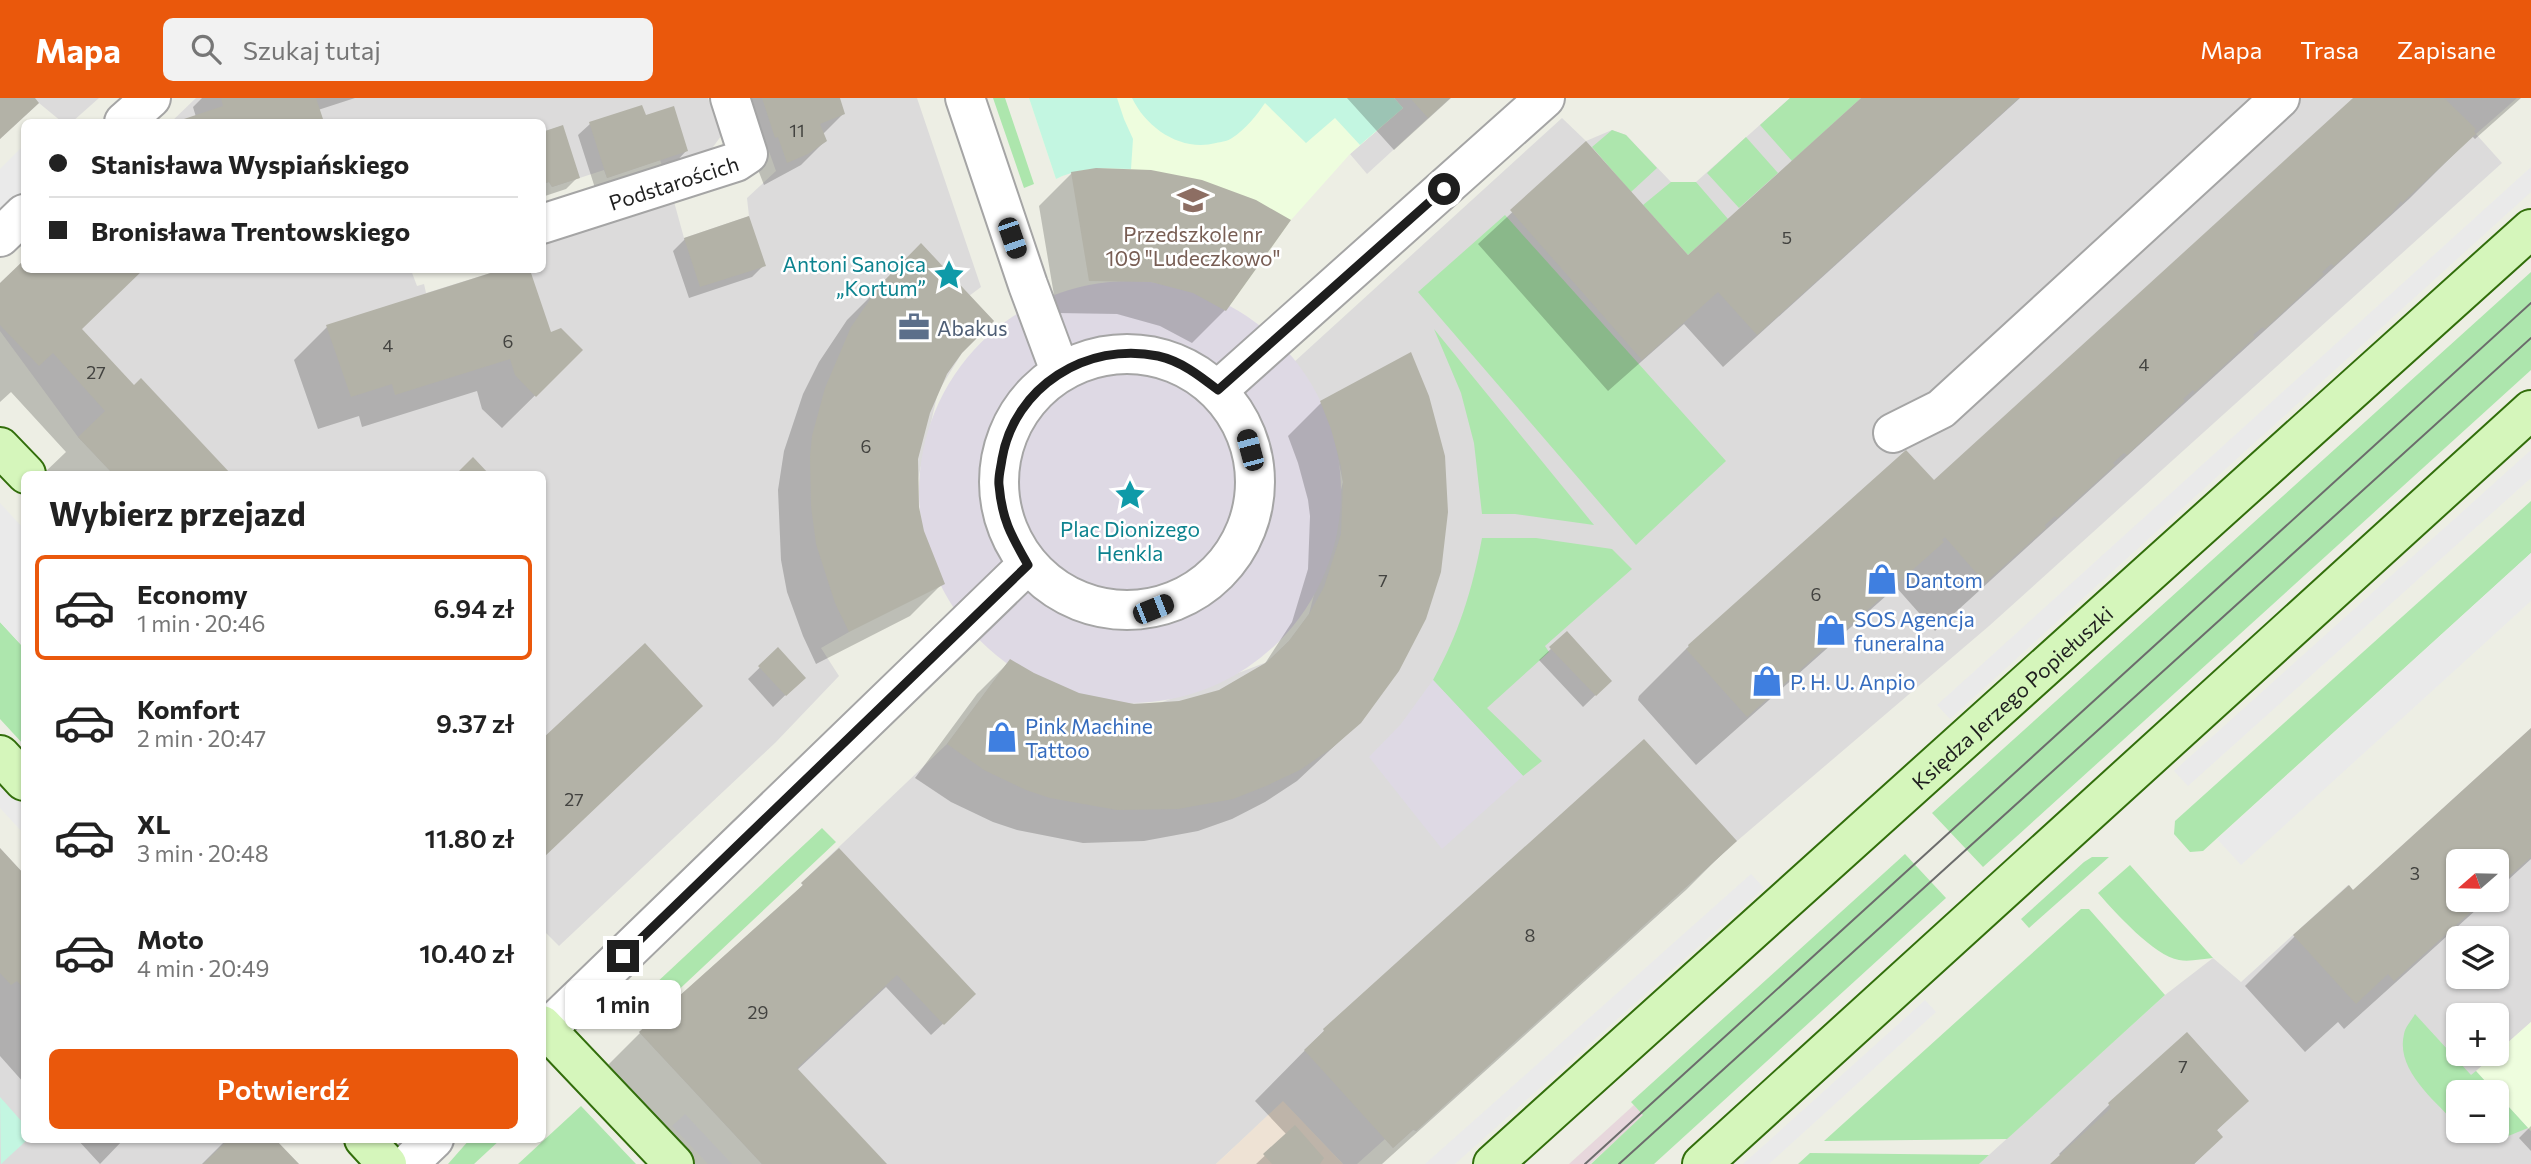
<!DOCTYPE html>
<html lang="pl">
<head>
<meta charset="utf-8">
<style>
	:root { --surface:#fff; --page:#f2f2f2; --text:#222; --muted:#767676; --line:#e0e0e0; --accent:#ea580c }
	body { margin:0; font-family:Commissioner,sans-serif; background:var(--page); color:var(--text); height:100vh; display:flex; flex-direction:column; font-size:26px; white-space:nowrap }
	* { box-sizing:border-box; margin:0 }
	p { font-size:23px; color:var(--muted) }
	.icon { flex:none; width:38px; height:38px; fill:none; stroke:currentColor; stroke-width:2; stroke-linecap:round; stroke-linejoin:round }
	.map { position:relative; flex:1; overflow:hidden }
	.panel { position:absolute; left:21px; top:373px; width:525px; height:672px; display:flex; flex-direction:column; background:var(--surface); border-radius:10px; box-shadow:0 2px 5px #0004 }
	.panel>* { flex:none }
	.banner { position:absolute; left:21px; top:21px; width:525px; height:154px; border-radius:10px; box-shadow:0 2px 5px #0004; display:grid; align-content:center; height:154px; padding:0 28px; background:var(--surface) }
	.needle { width:46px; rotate:250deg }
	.tools { position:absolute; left:2446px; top:751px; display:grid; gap:14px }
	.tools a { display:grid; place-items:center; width:63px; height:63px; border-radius:10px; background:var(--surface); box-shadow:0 2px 5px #0004; font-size:35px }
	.end { position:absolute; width:32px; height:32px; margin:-16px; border:9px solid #1e1e1e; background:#fff; box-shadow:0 0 0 4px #fff }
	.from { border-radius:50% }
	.bubble { position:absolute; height:49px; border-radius:10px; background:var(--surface); box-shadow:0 2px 5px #0004; font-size:23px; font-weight:600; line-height:49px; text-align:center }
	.car { position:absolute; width:21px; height:42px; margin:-21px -10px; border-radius:9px; box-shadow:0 0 5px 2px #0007; background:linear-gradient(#222 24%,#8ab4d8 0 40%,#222 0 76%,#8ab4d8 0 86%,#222 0) }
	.banner b { display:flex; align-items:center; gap:24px; height:66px; font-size:26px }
	.banner b+b { border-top:2px solid var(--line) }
	.banner i { width:18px; height:18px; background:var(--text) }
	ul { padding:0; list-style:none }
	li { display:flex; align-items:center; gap:21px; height:105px; margin:0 14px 10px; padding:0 14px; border:4px solid transparent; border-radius:10px }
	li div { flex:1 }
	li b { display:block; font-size:26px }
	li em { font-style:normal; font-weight:600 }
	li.current { border-color:var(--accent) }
	li>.icon { width:63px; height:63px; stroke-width:1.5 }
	h2 { padding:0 28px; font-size:32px; line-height:84px }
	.primary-button { display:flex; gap:14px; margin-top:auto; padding:14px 28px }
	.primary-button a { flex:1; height:80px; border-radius:10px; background:var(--accent); color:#fff; font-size:28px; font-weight:600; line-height:80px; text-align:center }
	header { display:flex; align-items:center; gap:42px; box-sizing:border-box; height:98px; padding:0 35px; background:var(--accent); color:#fff }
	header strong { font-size:33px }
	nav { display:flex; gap:38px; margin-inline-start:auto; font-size:24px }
	.search { width:490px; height:63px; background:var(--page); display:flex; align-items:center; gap:18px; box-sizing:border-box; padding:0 24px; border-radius:10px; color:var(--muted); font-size:26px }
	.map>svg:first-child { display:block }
	.residential { fill:#dcdbdb; fill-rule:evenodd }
	.commercial { fill:#eee2d4 }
	.industrial { fill:#e7d7dc }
	.education { fill:#eefdde }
	.grass { fill:#ade6ad }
	.park { fill:#c3f6e1 }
	.parking { fill:#eaeaea }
	.plaza { fill:#ded9e4 }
	.shadow { fill:#0003 }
	.building { fill:#b3b2a7 }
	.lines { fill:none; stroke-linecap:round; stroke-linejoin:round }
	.street-casing { stroke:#a5a5a5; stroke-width:42 }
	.secondary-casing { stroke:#326e0b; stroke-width:42 }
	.street { stroke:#fff; stroke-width:38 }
	.secondary { stroke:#d5f6bb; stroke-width:38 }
	.tram { stroke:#6c6c6c; stroke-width:2 }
	.route { stroke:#1e1e1e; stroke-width:9 }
	.labels { text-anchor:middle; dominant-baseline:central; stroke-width:5; stroke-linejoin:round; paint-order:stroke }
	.number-label { font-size:18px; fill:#434340 }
	.street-label { font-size:21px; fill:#1e1e1e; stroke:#fff }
	.education-label { font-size:21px; fill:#785e54; stroke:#fff }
	.culture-label { font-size:21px; fill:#0d838f; stroke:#fff; text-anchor:end }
	.service-label { font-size:21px; fill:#4e5e75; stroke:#fff; text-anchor:start }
	.shop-label { font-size:21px; fill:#366cbe; stroke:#fff; text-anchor:start }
</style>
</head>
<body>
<header>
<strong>Mapa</strong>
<div class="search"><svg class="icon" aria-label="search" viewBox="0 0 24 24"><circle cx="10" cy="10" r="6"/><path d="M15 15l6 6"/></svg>Szukaj tutaj</div>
<nav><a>Mapa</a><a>Trasa</a><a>Zapisane</a></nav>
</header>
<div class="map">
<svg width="2531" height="1066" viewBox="0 0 2531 1066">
	<rect width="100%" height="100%" fill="#edeee4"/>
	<path class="residential" d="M0,0H99L72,24H62L39,5L0,41Z
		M196,0H708L721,38L708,56L664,72L660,62L607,80L604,72L552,89L549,84L543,86L542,24H171Z
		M750,0H917L981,189L969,198L994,223L962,255L938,294L917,385L849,534L821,550L839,578L776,644L559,848L542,831V376H113L78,339L0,233V185L24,162V172H411L417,188L424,186L426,195L500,172H542L543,143L673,100L684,140L749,118L747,100L776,73Z
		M1394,0H1450L1367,76L1350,56L1403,10Z
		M1790,0H2517L2476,36L2502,65L1989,528L1737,743L1416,1033L1413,1032L1393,1050L1385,1041L1357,1066H1343L1283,1004L1216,1066H762L639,934L803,788L801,785L947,646L1010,561L1059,587L1115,604L1157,606L1267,564L1289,543L1309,516L1343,384L1331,331L1320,303L1293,265L1562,20L1586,43L1612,32L1626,37L1671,84H1696Z
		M2531,630V924L2497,954V917H2459V956H2496L2476,973L2495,994H2459V1032H2497V996L2531,1033V1066H1979L2165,897L2213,860L2241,884L2348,787L2353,792ZM2459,763H2497V802H2459ZM2459,840H2497V878H2459Z
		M0,750L24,776V1041H275L299,1066H0Z"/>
	<path class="commercial" d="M1283,1003L1343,1066H1216Z"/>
	<path class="industrial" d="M1634,1007L1644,1017L1590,1066H1569Z"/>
	<path class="education" d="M1029,0H1394L1403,10L1350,56L1291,122L1226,213L1193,195L1172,189L1071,74L1056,81Z
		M2531,924V1033L2476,973Z"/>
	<path class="grass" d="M993,0H1005L1034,86L1024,90Z
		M1790,0H1861L1792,63L1760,27Z
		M1612,32L1626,37L1657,70L1631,94L1592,49Z
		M1746,39L1778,75L1739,110L1707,75Z
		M1671,84H1696L1728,121L1688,157L1643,107Z
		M1505,117L1726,363L1636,447L1418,194Z
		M2531,174V272L1983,769L1932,715Z
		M1434,231L1594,427L1515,416H1482L1474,345L1461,295Z
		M2531,403V455L2203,753L2190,754L2174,736L2175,723Z
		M1482,440H1536L1612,451L1632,471L1545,548L1549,554L1487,610L1542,663L1523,678L1433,582C1459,535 1472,493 1482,440Z
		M0,524L24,550V647L0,621Z
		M822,730L836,744L637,931L623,916Z
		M1905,756L1946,800L1654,1066H1591L1643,1017L1631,1004Z
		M2092,759H2109L2029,830L2021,821L2084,764Z
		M2130,767L2213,860C2202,861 2189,864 2179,862C2154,858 2115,814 2098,795Z
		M2081,811H2089L2165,897L2007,1041L1824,1043Z
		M2415,916L2471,977L2476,973L2495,994H2459V1029C2437,1004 2395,973 2404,936C2405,929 2412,922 2415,916Z
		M2497,996L2528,1030C2508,1038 2480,1052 2462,1033L2497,1032Z
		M581,1008L636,1066H518Z
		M470,1041H501L474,1066H448Z
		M1810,1055L1989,1057L1979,1066H1798Z"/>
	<path class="park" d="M1029,0H1117L1124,21L1133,41L1131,71C1105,70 1080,69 1056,81Z
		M1132,0H1394L1403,10L1360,47L1335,20L1306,45L1265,5C1257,17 1245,32 1232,40C1228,43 1221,44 1216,45C1182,54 1147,31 1132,0Z
		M0,999L24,1026V1041H28L1,1066Z"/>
	<path class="parking" d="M24,47V99L0,122V71Z
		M2531,69V94L1950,621L1937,607Z
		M2531,352V380L2188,688L2174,673Z
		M0,405L24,431V550L0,524Z
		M2531,455V503L2241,767L2217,741Z
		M0,683L24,709V736L0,710Z
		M1751,776L1764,790L1455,1066H1425Z
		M1925,902L1936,914L1769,1066H1743Z
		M685,1016L732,1066H708L672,1028Z"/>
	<path class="plaza" d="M919 394a211 211 0 1 1 422 0a211 211 0 1 1-422 0Z
		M1433,582L1523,678L1442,751L1369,659L1401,626Z"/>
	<path class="shadow" d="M202,0H355L318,12L321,21L317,24H180L196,19L193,9Z
		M730,0H838L843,16L822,37L825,43L801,67L764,87Z
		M1347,0H1451L1394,52Z
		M1864,0H2020L1723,269L1684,226L1608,293L1478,146L1586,46L1688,159Z
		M2356,0H2521L2475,41L2472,38L2409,101L1935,533L1896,489L1696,667L1638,602L1639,598L1689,548L1934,384Z
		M590,26L686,53L675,65L595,90L578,37Z
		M542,36L578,79L566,91L542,99Z
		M1072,75L1225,212L1192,245L1160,228L1117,216L1057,215L1039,108Z
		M685,141L764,167L752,179L689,200L673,153Z
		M921,148L959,256L946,276L928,314L916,361L917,409L922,434L943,485L910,518L816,566L803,538L787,494L781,462L778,392L784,353L803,296L819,264L847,222Z
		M24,164V172H141L80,232L134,289L140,283L229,376H43L66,354L11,294L0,304V188Z
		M506,172H528L550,236L581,252L502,330L482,311L477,293L362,329L359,318L318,331L294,262L327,229Z
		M1410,256L1360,624L1297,683L1265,704L1232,721L1198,733L1144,743L1083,745L1017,732L993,724L951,704L915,680L977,596L1010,563L1034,577L1078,596L1134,607L1180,605L1220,594L1264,567L1292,524L1308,471L1310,418L1308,402L1298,365L1288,338L1321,305Z
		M1567,536L1610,583L1583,609L1539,562Z
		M778,552L804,579L773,609L748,581Z
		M2531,633V761L2497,792V763H2459V802H2487L2344,931L2338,924L2305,954L2245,888L2295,838L2353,795Z
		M1735,743L1686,792L1382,1066H1256L1287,1037L1255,1003L1324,933Z
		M0,753L24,779V985L0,958Z
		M803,787L962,908L931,937L886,889L796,973L885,1066H667L591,984L640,935L770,820Z
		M2187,936L2246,1003L2216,1033L2221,1039L2194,1066H2053L2061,1058L2059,1056L2109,1007Z
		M2531,1028V1053L2519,1040Z
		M77,1041H124L100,1066Z
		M227,1041H273L296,1066H202Z"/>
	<path class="building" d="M0,0H35L39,5L0,41Z
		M221,0H316L323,21L313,24H175L223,8Z
		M762,0H840L845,16L820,26L827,43L808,56L787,65L778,39L775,40Z
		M1410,0H1450L1428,20Z
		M1861,0H2019L1757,237L1718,194L1642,262L1510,112L1586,43L1688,157Z
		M2353,0H2444L2476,31L2474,33L2476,36L2402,105L2401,103L2392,115L2334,168L2331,166L2322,174L2324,176L2265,231L2263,229L2253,237L2255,239L2195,294L2193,292L2183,301L2185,303L2127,357L2124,355L2113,365L2115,367L2057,420L2055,418L2045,427L2046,430L1985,485L1945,439L1942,442L1944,444L1747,619L1686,551L1689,549L1688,547L1906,352L1934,382Z
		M642,7L646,17L674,8L688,53L607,80L589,24Z
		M563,27L580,80L552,89L549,84L542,86V34Z
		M1096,70L1151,72L1202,82L1256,102L1291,122L1226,213L1193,195L1151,184L1089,183L1071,74Z
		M749,118L766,168L700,189L684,140Z
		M921,145L994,223L962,255L947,276L930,315L918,361L919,409L924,433L945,486L849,534L835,505L816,446L811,408L810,358L812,338L825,290L851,229L880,187Z
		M24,162V172H143L82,231L134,287L141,280L231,376H113L78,339L105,313L53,255L39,268L0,227V185Z
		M500,172H530L551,234L561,230L583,252L536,299L515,277L510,261L395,297L392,286L351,299L326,227Z
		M1411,254L1429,298L1445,358L1448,414L1441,474L1426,521L1399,573L1361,625L1332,650L1300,672L1266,688L1233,701L1178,711L1117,712L1050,700L1026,692L984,672L947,646L1010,561L1034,575L1079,595L1134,606L1179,603L1219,592L1267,564L1289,543L1309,516L1324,489L1341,436L1343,384L1341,368L1331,331L1320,303Z
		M473,359L489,376H456Z
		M1567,533L1612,583L1596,598L1549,549Z
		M645,545L703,608L542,761V641Z
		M778,549L806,580L786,598L758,568Z
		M2531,630V759L2497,789V763H2459V802H2484L2394,883L2388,876L2356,906L2293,837L2349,787L2353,792Z
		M1644,641L1737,743L1416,1033L1414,1031L1393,1050L1304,952L1324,933L1323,931Z
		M0,750L24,776V891L17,883L11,887L0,875Z
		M839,750L976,896L944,927L897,877L797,970L887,1066H762L639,934L803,787L801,785Z
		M2187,934L2249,1003L2217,1032L2223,1039L2194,1066H2050L2111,1010L2108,1005Z
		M1295,1027L1324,1060L1320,1066H1272L1263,1056Z
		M229,1041H275L299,1066H203Z"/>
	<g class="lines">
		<defs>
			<g id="street">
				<path d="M965,0L1028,187L1060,273"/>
				<path d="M124,24L151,0"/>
				<path id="s1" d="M542,126L736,64L748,56L730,0"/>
				<path d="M0,139L24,116"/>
				<circle cx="1127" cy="384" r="128"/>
				<path d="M1218,292L1545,0"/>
				<path d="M1893,335L1941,311L2280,0"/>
				<path d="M542,936L1028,466"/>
				<path d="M408,1066L434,1041"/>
			</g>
			<g id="secondary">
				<path d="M0,349L26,376"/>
				<path d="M0,657L24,683"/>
				<path d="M542,927L674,1066"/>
				<path d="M364,1041L387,1066"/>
				<path id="s2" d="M1493,1066L2531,131"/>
				<path d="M1702,1066L2531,312"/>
			</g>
		</defs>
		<use href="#street" class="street-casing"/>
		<use href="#secondary" class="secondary-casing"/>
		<use href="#street" class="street"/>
		<use href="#secondary" class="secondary"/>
		<path class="tram" d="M1585,1066L2531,205
			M1619,1066L2531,240"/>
	</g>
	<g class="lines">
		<path class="route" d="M623,858L1028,467C1011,437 1002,422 999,387C998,379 1001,369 1002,361C1014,289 1087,243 1158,258C1181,263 1200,278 1218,292L1444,91"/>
	</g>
	<defs>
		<symbol id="school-bare" viewBox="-9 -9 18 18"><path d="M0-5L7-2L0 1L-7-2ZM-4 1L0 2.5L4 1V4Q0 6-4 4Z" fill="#8d6e63" stroke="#fff" stroke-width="2.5" paint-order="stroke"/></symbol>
		<symbol id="sight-bare" viewBox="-9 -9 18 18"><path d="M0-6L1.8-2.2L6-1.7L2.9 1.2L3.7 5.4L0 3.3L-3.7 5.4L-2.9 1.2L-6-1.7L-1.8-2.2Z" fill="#0f9aa8" stroke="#fff" stroke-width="2.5" paint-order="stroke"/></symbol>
		<symbol id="office-bare" viewBox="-9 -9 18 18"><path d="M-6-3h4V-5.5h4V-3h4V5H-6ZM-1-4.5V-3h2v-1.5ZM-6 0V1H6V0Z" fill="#5c6f8a" stroke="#fff" stroke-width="2.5" paint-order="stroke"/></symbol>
		<symbol id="shop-bare" viewBox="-9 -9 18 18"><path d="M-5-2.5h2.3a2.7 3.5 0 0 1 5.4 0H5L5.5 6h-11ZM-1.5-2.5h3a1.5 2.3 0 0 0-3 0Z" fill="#3f7fe0" stroke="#fff" stroke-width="2.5" paint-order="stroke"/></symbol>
	</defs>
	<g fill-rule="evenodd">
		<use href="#school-bare" x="1171" y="80" width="44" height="44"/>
		<use href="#sight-bare" x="927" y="155" width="44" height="44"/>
		<use href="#office-bare" x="892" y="207" width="44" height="44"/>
		<use href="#sight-bare" x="1108" y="375" width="44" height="44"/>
		<use href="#shop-bare" x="1860" y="459" width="44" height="44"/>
		<use href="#shop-bare" x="1809" y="510" width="44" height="44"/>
		<use href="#shop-bare" x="1745" y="561" width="44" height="44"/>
		<use href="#shop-bare" x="980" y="617" width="44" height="44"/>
	</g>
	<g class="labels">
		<g class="number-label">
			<text x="797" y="32">11</text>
			<text x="1787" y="139">5</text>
			<text x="508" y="243">6</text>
			<text x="388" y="247">4</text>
			<text x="2144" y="266">4</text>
			<text x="96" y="274">27</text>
			<text x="866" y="348">6</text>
			<text x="1383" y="482">7</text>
			<text x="1816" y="496">6</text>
			<text x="574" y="701">27</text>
			<text x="2415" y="775">3</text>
			<text x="1530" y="837">8</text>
			<text x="758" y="914">29</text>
			<text x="2183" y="968">7</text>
		</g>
		<g class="street-label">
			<text stroke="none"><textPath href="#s1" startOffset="138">Podstarościch</textPath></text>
			<text stroke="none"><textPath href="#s2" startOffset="698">Księdza Jerzego Popiełuszki</textPath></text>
		</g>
		<g class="education-label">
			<text x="1193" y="135">Przedszkole nr<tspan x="1193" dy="24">109 "Ludeczkowo"</tspan></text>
		</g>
		<g class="culture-label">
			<text x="926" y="165">Antoni Sanojca<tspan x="926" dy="24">„Kortum”</tspan></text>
			<text x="1130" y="430" text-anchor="middle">Plac Dionizego<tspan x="1130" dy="24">Henkla</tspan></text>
		</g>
		<g class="service-label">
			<text x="937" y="229">Abakus</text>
		</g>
		<g class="shop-label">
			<text x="1905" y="481">Dantom</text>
			<text x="1854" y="520">SOS Agencja<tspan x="1854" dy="24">funeralna</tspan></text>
			<text x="1790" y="583">P. H. U. Anpio</text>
			<text x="1025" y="627">Pink Machine<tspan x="1025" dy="24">Tattoo</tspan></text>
		</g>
	</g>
</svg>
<div class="tools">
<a><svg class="needle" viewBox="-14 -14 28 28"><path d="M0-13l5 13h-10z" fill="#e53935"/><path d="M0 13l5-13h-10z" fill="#767676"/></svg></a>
<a><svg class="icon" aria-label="layers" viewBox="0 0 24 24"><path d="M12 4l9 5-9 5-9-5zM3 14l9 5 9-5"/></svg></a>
<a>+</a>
<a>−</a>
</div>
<i class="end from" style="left:1444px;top:91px"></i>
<i class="end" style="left:623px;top:858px"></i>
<div class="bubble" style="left:565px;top:882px;width:116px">1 min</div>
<i class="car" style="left:1012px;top:140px;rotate:161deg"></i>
<i class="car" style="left:1250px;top:352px;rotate:345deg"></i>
<i class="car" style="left:1153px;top:511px;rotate:68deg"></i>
<div class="banner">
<b><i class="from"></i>Stanisława Wyspiańskiego</b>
<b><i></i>Bronisława Trentowskiego</b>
</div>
<section class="panel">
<h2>Wybierz przejazd</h2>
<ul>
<li class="current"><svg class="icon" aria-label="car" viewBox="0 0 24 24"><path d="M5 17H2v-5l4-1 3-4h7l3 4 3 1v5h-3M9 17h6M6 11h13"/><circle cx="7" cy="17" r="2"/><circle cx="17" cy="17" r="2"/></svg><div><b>Economy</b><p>1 min · 20:46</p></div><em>6.94 zł</em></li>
<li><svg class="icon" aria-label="car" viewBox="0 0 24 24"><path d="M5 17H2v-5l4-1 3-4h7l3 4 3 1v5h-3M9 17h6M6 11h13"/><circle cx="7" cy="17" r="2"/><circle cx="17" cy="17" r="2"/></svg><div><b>Komfort</b><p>2 min · 20:47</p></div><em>9.37 zł</em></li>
<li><svg class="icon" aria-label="car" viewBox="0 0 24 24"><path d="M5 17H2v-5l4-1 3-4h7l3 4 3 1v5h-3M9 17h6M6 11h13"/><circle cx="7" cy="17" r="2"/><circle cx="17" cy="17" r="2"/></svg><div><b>XL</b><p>3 min · 20:48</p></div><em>11.80 zł</em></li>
<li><svg class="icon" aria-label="car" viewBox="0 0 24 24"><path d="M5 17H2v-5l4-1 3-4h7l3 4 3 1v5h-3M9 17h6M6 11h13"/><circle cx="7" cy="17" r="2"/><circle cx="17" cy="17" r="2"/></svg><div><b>Moto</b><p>4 min · 20:49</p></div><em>10.40 zł</em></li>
</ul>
<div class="primary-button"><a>Potwierdź</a></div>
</section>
</div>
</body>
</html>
